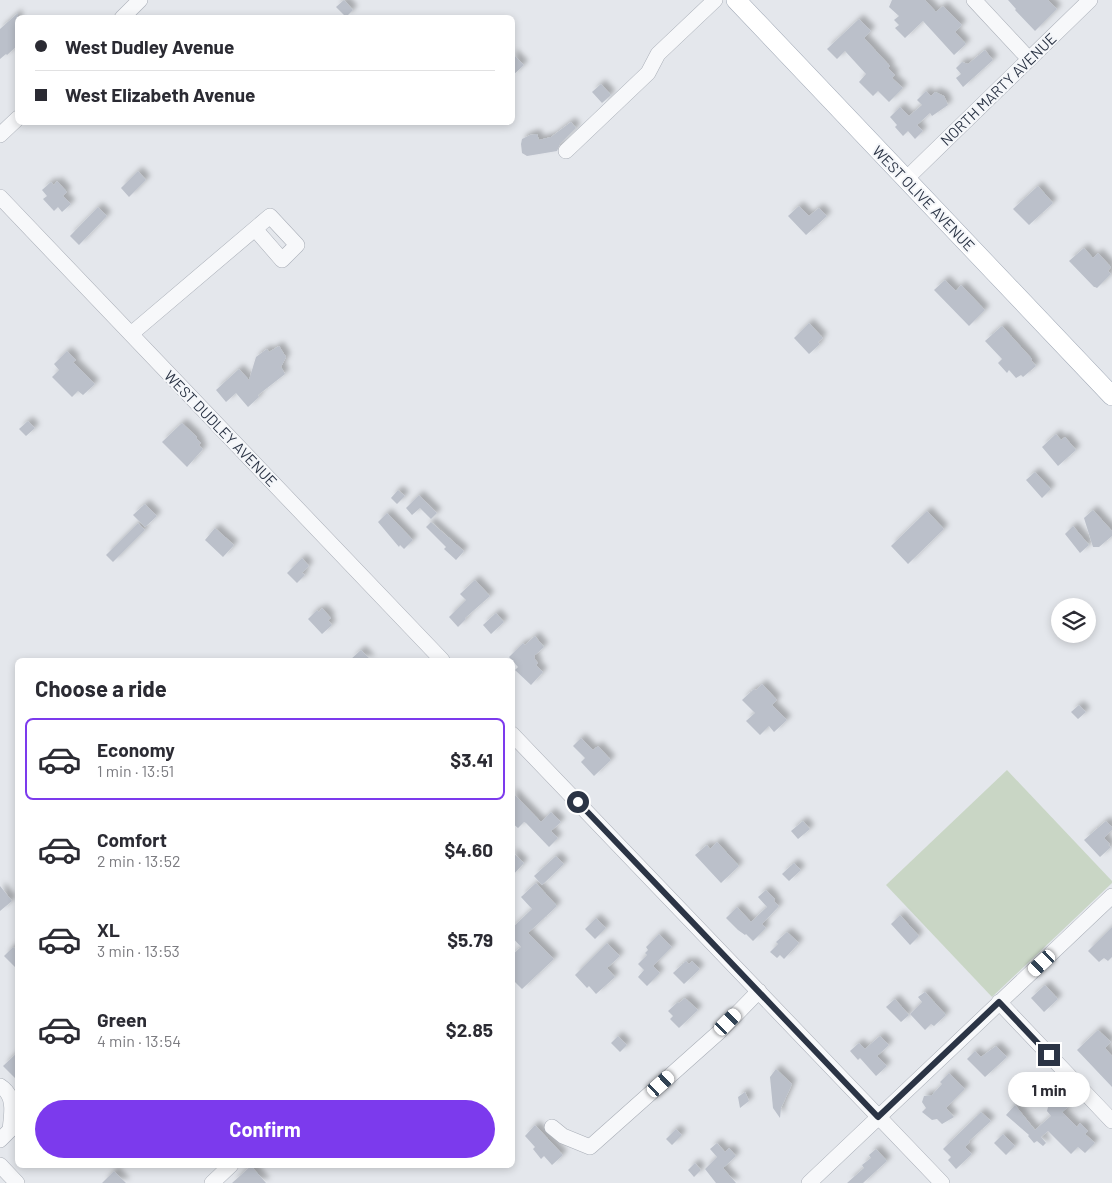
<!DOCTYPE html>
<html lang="en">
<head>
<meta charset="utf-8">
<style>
	:root { --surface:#fff; --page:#f7f7f7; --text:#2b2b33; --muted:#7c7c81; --line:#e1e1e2; --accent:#7c3aed }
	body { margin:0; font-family:Barlow,sans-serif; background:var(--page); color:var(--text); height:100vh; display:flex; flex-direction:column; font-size:19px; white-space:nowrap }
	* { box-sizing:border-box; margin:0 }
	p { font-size:16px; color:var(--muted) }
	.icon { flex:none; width:28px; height:28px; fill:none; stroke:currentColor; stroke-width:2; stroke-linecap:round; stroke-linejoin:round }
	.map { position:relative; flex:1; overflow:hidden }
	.sheet { position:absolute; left:15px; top:658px; width:500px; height:510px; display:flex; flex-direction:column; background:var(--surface); border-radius:8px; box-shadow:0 2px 8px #0003 }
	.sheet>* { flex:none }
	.top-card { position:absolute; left:15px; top:15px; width:500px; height:110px; border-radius:8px; box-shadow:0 2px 8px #0003; display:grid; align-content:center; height:110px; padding:0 20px; background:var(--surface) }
	.fabs { position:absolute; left:1051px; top:598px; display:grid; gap:10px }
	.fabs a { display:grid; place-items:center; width:45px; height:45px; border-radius:50%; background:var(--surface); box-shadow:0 2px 8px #0003; font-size:25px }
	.end { position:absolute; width:22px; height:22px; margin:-11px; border:6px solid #2b3445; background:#fff; box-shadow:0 0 0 2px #fff }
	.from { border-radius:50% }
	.bubble { position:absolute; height:35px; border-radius:18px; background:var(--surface); box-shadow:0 2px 8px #0003; font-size:16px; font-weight:700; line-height:35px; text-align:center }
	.car { position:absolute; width:15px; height:30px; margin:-15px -8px; border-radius:6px; box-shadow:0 0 4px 1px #0007; background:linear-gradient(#fff 24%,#345 0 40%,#fff 0 76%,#345 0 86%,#fff 0) }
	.top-card b { display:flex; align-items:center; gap:18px; height:48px; font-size:19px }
	.top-card b+b { border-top:1px solid var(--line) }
	.top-card i { width:12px; height:12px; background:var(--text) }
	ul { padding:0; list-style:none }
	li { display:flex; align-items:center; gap:15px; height:82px; margin:0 10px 8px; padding:0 10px; border:2px solid transparent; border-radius:8px }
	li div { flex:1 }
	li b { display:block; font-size:19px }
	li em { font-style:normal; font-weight:700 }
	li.active { border-color:var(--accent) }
	li>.icon { width:45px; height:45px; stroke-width:1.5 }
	h2 { padding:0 20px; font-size:22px; line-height:60px }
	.primary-button { display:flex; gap:10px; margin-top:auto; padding:10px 20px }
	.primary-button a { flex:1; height:58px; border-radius:30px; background:var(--accent); color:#fff; font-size:20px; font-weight:700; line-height:58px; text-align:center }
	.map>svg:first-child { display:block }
	.green { fill:#c9d6c5 }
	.building { fill:#bbc0ca; filter:url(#shadow) }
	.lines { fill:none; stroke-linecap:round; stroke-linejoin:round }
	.minor-casing { stroke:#a9aeb7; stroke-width:16 }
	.major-casing { stroke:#a3abb8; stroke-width:20 }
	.minor { stroke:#f7f8fa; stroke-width:15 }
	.major { stroke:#fff; stroke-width:19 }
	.route { stroke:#2b3445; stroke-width:6 }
	.labels { text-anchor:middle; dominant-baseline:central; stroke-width:4; stroke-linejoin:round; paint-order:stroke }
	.street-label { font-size:15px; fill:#2b3445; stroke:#f4f6f9 }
</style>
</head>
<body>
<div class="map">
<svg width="1112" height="1183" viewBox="0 0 1112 1183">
	<defs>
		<filter id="shadow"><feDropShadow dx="4.5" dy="-4.5" stdDeviation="2.5" flood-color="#0004"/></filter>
	</defs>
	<rect width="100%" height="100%" fill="#e4e7ec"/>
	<path class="green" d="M1007,770L1112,881V883L992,997L886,885Z"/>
	<path class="building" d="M344,0L353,10L346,17L336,7Z
		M892,0H925L936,12L943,6L962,25L955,32L966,44L954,55L923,21L905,38L895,28L899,25L894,20L899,16L889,7Z
		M1008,0H1048L1057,9L1035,31L1015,10L1016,9Z
		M18,13V45L7,55L6,54L0,59V29Z
		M859,19L871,31L864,38L890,66L888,68L895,75L892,78L903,88L889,102L878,91L873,96L859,82L866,74L845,51L837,59L827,49Z
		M985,50L993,60L963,87L956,78L961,74L956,68L962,62L968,64Z
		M512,53L524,65L512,76Z
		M601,84L611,95L602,103L592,92Z
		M926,91L931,96L935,92L944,96L948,105L932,116L930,113L917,125L923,131L915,139L908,131L903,136L895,127L897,125L890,117L900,107L909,116L922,105L917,100Z
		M571,122L576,128L560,144L557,151L527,156L522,153L521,144L522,139L530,135L537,134L539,140L551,137Z
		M138,171L146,180L129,197L121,188Z
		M57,181L67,192L63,196L71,204L62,212L58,207L54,211L43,199L47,196L42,190L51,182L54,185Z
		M1038,186L1053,203L1029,225L1013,209Z
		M799,206L809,216L819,208L827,216L806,235L788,216Z
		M98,207L107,216L79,245L70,236Z
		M1084,248L1093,258L1098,253L1111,267L1108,271L1111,274L1097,288L1095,287H1094L1069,261Z
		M945,280L956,291L961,285L985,310L969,326L934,290Z
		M809,323L823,338L818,342L820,344L809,354L794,338Z
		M1002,326L1032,359L1031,360L1036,366L1023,377L1021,375L1016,378L1009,370L1007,373L998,363L1002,359L985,341Z
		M279,346L286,357L281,367L285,374L258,395L259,397L248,407L236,393L226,402L216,390L239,369L249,380L256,357L267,349L269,352Z
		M67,351L76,360L73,362L95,384L83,395L78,391L72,397L52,377L59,370L54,364Z
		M28,421L35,428L26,436L19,429Z
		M182,423L197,437L196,438L201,443L199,445L203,449L187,467L162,442Z
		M1056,434L1061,440L1065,437L1076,450L1058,466L1042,447Z
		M1035,472L1051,489L1042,498L1026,480Z
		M398,490L405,496L397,504L391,498Z
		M419,495L437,513L431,519L420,508L412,515L406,508Z
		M145,504L157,516L145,527L133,515Z
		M1093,510L1112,531V536L1099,547H1093L1084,518Z
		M927,511L944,529L908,564L891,546Z
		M387,513L413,540L404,549L400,545L399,547L378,522Z
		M431,522L464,551L456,560L444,549L446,547L426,527Z
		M138,523L145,530L113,562L106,555Z
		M1073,526L1089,545L1080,553L1065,534Z
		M215,528L234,545L223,557L205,540Z
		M302,558L309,566L302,573L305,575L297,583L287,573Z
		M475,580L490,596L465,618L466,619L458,627L449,617L466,600L460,594Z
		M322,608L331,618L328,620L332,625L322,634L308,619L317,610L319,612Z
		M496,613L504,622L491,634L483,625Z
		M535,636L544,647L534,656L535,657L534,658L538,663L536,665L543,672L531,685L515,670L518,667L509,657L523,643L525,645Z
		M361,650L371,660H350Z
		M762,684L777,700L772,705L787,720L774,732L769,726L760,735L746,721L755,713L742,700L754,689L756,690Z
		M1079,705L1086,712L1078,719L1071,712Z
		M581,738L593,750L598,746L611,760L594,776L581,762L585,758L573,746Z
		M512,792L541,822L551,812L561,822L551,831L558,838L549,847L526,823L524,822L518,828L512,823Z
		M803,821L810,829L798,839L791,831Z
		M1106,821L1112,827V830L1104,838L1110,844L1108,845L1111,847L1100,857L1084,840Z
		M717,842L739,866L721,883L695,855L707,845L710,849Z
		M512,852L524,863L512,876Z
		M556,856L564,864L542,885L534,876Z
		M794,863L801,870L789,881L782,874Z
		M536,883L557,906L528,933L554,959L522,989L512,979V955L521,947L512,937V928L532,909L521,897Z
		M0,886L12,901L0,911Z
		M766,890L775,899L774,901L779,906L762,924L766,928L753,941L746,934L745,935L738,930L726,918L737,907L751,922L767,907L758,897Z
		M900,915L919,936L910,945L891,924Z
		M596,918L606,928L595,939L585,929Z
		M1112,927V957L1108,961L1104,958L1099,962L1088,951Z
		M787,932L799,943L784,959L780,955L777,958L770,952L778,944L776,942Z
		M659,934L672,947L653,966L660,973L647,986L638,977L644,970L638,964L647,955L645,953L648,950L646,947Z
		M607,943L620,956L607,968L615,977L596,994L589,986L587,988L575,975Z
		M13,947L18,951V970L4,956Z
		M686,961L689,964L692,961L700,969L684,984L673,973Z
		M1045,985L1058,999L1044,1012L1031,998Z
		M925,992L946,1015L934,1026L931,1024L925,1030L910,1014L922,1002L918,997Z
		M685,998L698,1010L679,1028L670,1019L673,1016L668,1011L678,1002L679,1003Z
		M895,999L909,1015L901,1022L886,1007Z
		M1098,1030L1111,1042L1105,1048L1112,1056V1087L1077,1050Z
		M618,1036L627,1045L620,1052L611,1043Z
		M880,1036L889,1045L877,1056L887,1066L876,1076L860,1058L858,1060L850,1051L859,1043L865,1049Z
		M996,1046L1007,1057L985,1077L967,1059L975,1051L981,1057Z
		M18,1052V1081L3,1066Z
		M776,1069L792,1084L781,1108L780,1118L773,1108L770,1077Z
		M949,1073L965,1089L946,1108L954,1117L942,1124L937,1119L932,1120L922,1112L926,1108L922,1102L924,1096L932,1095L942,1084L940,1082Z
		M745,1092L749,1101L740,1108L738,1097Z
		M1060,1097L1068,1107L1062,1112L1077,1127L1080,1123L1088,1131L1085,1134L1095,1143L1085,1153L1078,1147L1071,1154L1048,1131L1041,1137L1046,1143L1043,1146L1037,1141L1034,1143L1028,1136L1029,1135L1006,1115L1015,1105L1035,1130L1051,1116L1047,1111L1048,1107Z
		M981,1112L991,1121L969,1141L970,1142L965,1147L972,1154L956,1169L948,1160L951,1157L943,1149Z
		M535,1125L563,1155L552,1165L544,1156L541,1159L533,1149L535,1147L525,1136Z
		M676,1129L682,1135L672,1145L666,1139Z
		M1003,1134L1015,1146L1006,1155L994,1143Z
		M717,1143L725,1152L729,1148L736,1156L723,1168L736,1183H716L705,1169L717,1157L710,1149Z
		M876,1149L887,1161L863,1183H847L864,1168L862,1165L871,1158L869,1155Z
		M695,1163L701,1170L694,1177L688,1170Z
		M251,1166L266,1183H232Z
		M114,1171L126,1183H102Z"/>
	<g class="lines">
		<defs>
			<path id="minor" d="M974,0L1029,59
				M122,18L140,0
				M0,135L18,118
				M566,151L648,73L658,54L715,0
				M906,179L1090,0
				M0,197L442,660
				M131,334L270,216L297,245L282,260L255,229
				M512,734L942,1183
				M999,1002L1112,1121
				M0,1086C0,1086 6,1090 6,1091C15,1101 11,1119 10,1130L0,1140
				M552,1127L563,1136L590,1147L718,1033L759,991
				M0,1165L17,1183
				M212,1183L231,1165
				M809,1183L1112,896"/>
			<path id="major" d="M736,0L1112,396"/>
		</defs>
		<use href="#minor" class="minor-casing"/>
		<use href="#major" class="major-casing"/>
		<use href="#minor" class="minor"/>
		<use href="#major" class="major"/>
	</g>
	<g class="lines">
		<path class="route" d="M578,802L878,1117L999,1002L1049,1055"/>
	</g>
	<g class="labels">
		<g class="street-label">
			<text transform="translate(998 89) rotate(-44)">NORTH MARTY AVENUE</text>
			<text transform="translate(924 198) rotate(46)">WEST OLIVE AVENUE</text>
			<text transform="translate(221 428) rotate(46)">WEST DUDLEY AVENUE</text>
		</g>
	</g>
</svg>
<div class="fabs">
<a><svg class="icon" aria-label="layers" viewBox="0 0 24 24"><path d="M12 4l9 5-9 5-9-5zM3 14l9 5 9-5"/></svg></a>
</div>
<i class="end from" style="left:578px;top:802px"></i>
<i class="end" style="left:1049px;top:1055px"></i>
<div class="bubble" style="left:1008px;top:1072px;width:82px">1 min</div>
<i class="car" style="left:1042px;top:963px;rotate:227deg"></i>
<i class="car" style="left:728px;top:1022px;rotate:45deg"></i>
<i class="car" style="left:661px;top:1084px;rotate:48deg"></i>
<div class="top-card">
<b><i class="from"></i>West Dudley Avenue</b>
<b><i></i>West Elizabeth Avenue</b>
</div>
<section class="sheet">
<h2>Choose a ride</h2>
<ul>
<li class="active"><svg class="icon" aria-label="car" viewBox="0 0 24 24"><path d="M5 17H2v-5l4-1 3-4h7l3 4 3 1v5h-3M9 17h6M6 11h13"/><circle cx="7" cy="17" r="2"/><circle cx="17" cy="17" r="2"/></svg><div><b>Economy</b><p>1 min · 13:51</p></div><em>$3.41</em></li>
<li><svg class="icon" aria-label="car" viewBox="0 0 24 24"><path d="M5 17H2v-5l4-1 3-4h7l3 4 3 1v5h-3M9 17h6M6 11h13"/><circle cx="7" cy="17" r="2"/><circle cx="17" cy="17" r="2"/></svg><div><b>Comfort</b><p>2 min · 13:52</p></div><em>$4.60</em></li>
<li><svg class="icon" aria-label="car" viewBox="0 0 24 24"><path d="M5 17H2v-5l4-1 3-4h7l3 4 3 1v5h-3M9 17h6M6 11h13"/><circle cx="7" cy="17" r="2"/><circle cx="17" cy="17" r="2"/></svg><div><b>XL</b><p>3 min · 13:53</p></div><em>$5.79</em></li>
<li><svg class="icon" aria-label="car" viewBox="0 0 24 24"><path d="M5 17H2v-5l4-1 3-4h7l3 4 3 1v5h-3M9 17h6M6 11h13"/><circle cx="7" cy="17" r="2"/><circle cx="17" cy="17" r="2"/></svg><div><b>Green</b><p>4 min · 13:54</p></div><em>$2.85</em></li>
</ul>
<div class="primary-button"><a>Confirm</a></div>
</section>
</div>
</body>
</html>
